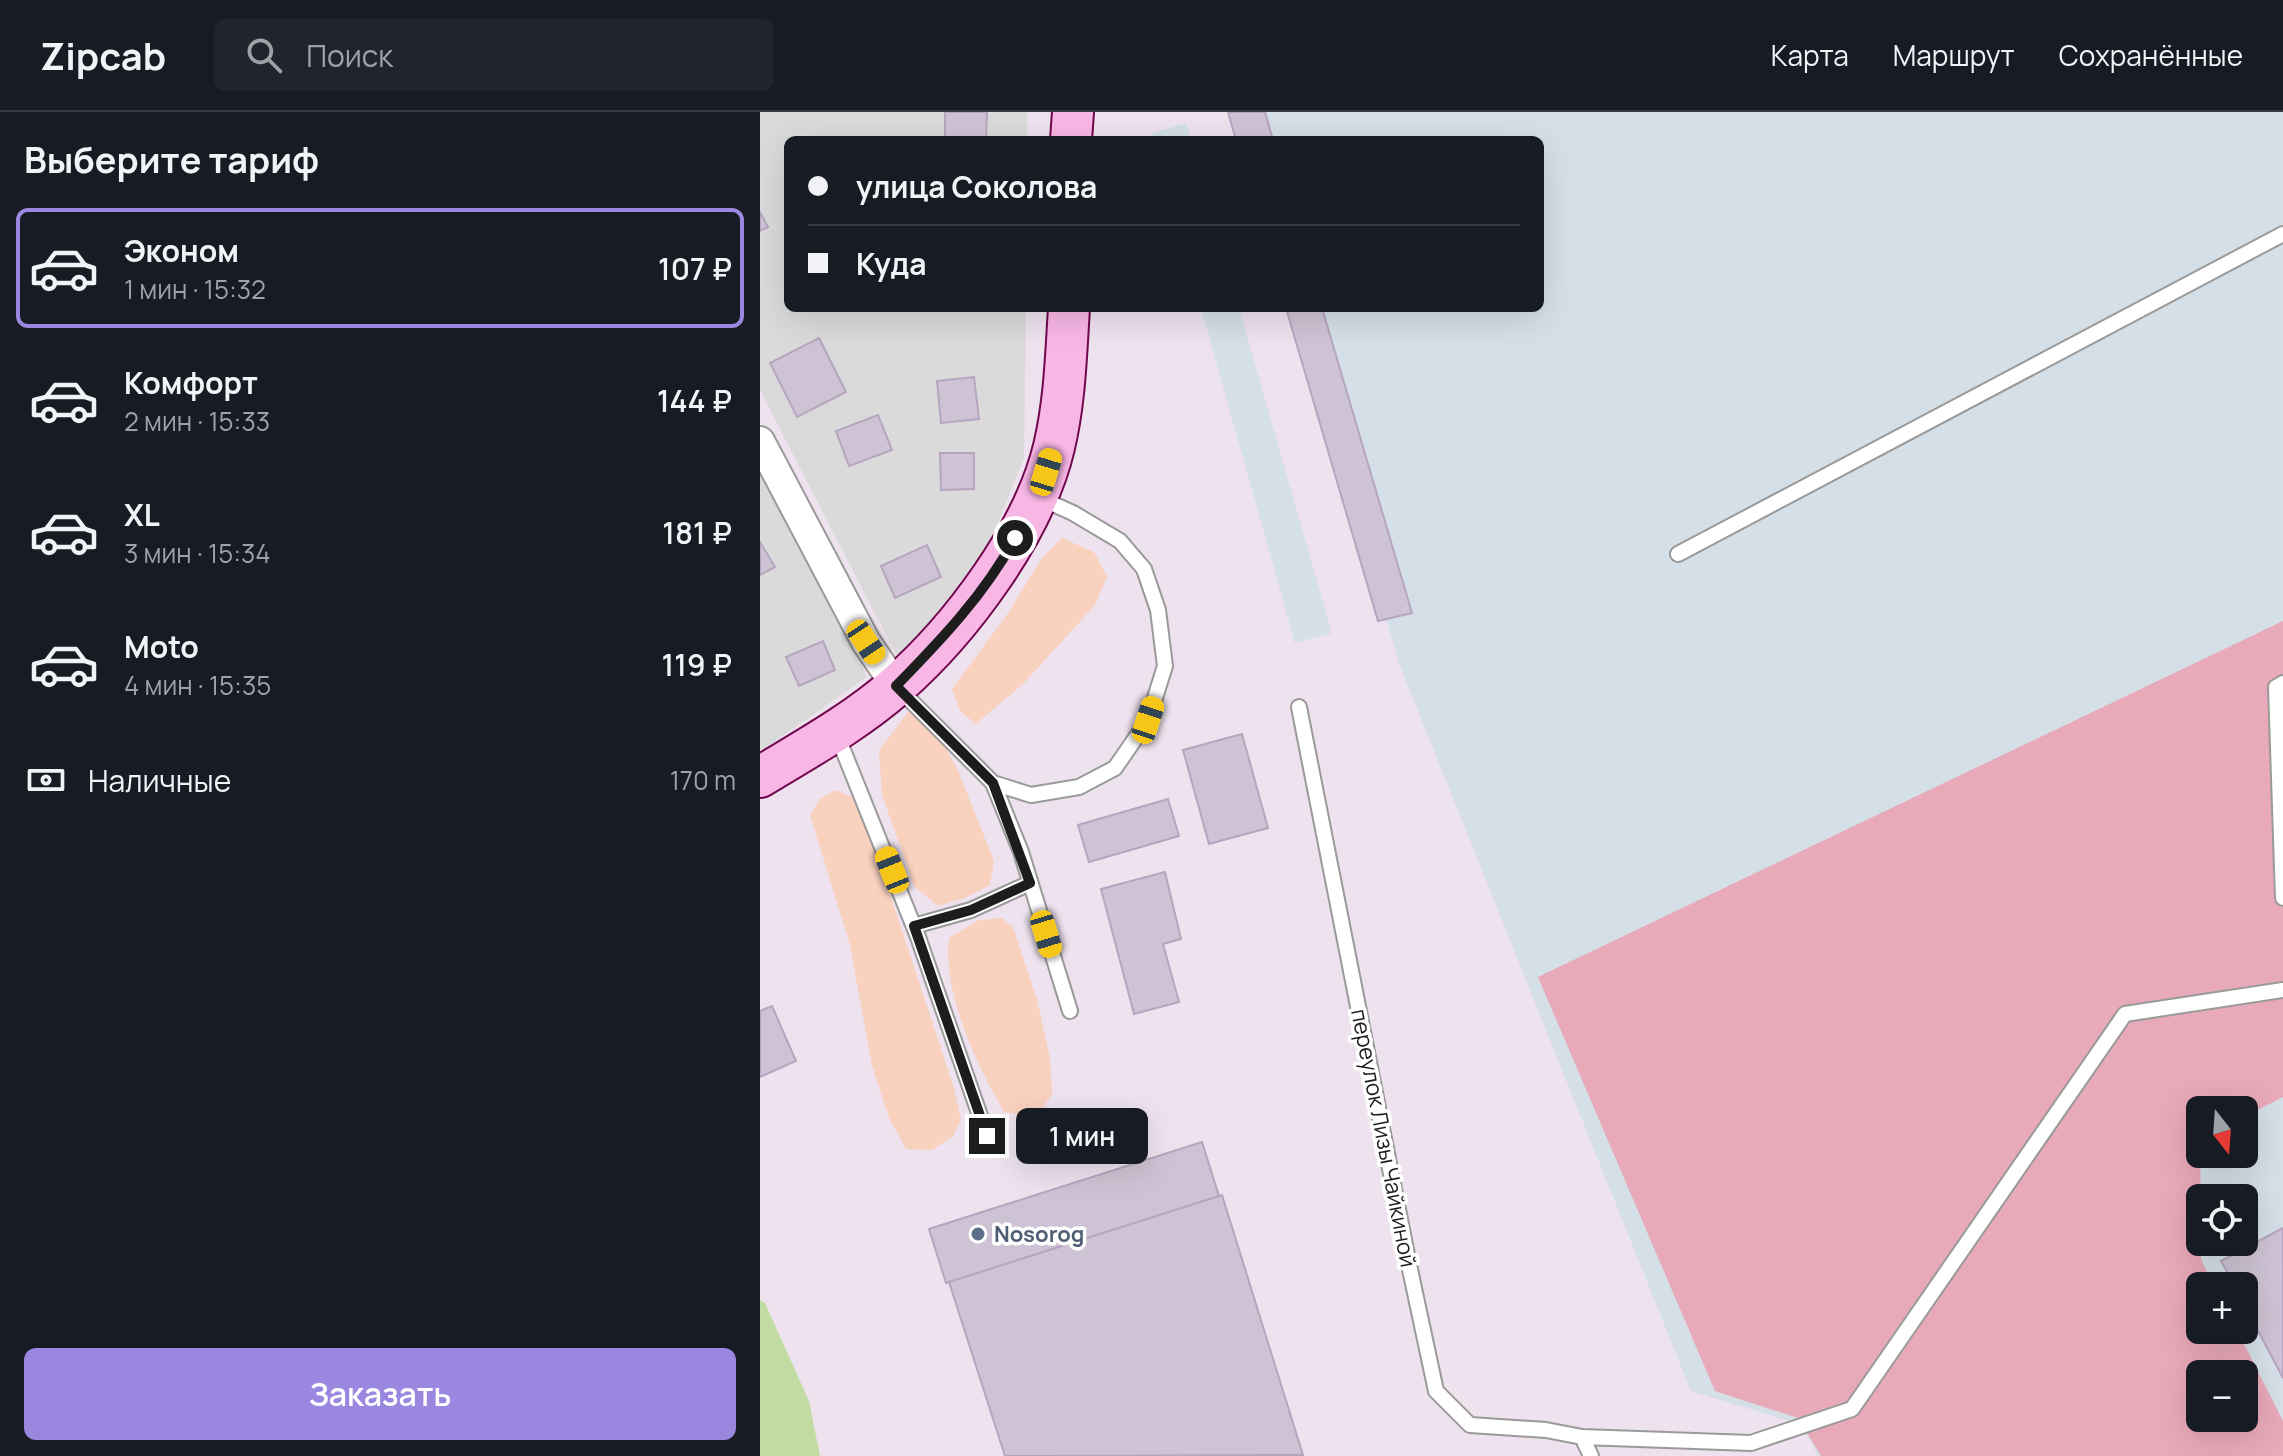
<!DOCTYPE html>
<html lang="ru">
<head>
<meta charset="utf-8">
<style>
	:root { --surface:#171b24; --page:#20242c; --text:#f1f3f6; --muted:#9ea1a6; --line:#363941; --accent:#9a87e0 }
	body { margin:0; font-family:Manrope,sans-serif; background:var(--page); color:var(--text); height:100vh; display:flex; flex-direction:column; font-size:30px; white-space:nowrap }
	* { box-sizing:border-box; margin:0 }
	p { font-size:26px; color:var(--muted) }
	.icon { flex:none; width:44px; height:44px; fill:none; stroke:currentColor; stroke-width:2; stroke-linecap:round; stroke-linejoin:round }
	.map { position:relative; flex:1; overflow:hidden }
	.side { display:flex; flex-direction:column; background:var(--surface); width:760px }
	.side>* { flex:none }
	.hud { position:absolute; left:24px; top:24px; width:760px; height:176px; border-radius:12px; box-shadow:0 8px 32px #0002; display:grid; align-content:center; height:176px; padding:0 24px; background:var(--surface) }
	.needle { width:52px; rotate:163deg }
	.fabs { position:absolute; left:1426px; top:984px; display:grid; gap:16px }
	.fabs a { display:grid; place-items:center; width:72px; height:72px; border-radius:12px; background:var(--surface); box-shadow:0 8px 32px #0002; font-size:40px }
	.end { position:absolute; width:36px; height:36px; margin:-18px; border:10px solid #1d1d1d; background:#fff; box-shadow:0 0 0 4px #fff }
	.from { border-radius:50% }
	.bubble { position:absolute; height:56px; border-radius:12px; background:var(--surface); box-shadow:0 8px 32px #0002; font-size:26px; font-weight:600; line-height:56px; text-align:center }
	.car { position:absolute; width:24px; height:48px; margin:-24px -12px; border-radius:10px; box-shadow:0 0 6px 2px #0007; background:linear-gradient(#f5c518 24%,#345 0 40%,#f5c518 0 76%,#345 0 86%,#f5c518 0) }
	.hud b { display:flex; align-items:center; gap:28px; height:76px; font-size:30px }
	.hud b+b { border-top:2px solid var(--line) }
	.hud i { width:20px; height:20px; background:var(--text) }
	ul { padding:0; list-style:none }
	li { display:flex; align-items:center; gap:24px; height:120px; margin:0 16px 12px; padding:0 8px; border:4px solid transparent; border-radius:12px }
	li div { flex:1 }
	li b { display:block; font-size:30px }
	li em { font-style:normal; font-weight:600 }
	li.selected { border-color:var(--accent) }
	li>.icon { width:72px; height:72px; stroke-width:1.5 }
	h2 { padding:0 24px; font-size:36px; line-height:96px }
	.pay { display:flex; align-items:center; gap:20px; height:88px; padding:0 24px; font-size:30px }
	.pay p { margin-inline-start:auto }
	.action { display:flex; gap:16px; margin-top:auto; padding:16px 24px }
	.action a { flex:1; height:92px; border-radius:12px; background:var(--accent); color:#fff; font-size:32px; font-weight:600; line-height:92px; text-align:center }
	header { display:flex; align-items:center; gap:48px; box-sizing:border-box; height:112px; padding:0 40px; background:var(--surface); border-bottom:2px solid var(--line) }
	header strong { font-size:38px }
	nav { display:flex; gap:44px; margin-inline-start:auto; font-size:28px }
	.search { width:560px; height:72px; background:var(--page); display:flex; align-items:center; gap:20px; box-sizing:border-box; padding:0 28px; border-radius:12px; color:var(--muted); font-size:30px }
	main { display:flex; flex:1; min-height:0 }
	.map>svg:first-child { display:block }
	.residential { fill:#dadadb }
	.industrial { fill:#d4dfe7; fill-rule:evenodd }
	.grass { fill:#e8a9b9; fill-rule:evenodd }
	.park { fill:#f8d1bf }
	.water { fill:#c2dba3 }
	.building { fill:#cec3d4; stroke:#b6a5bf; stroke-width:2 }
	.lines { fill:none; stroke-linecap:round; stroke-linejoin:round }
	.service-casing { stroke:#9a9a9a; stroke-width:18 }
	.minor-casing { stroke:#9a9a9a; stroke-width:32 }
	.secondary-casing { stroke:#70074d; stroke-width:44 }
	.service { stroke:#fff; stroke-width:14 }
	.minor { stroke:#fff; stroke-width:28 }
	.secondary { stroke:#f8b6e5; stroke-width:40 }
	.route { stroke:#1d1d1d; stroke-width:10 }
	.service-dot { fill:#5c6f8a; stroke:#fff; stroke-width:3 }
	.labels { text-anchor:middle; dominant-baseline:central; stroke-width:7; stroke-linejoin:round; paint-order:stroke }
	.street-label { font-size:22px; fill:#1d1d1d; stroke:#fff }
	.service-label { font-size:22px; font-weight:bold; fill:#4e5e75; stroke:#fff; text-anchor:start }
</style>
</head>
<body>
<header>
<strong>Zipcab</strong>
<div class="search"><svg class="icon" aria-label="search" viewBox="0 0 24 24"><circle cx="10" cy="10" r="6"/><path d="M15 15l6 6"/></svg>Поиск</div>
<nav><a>Карта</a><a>Маршрут</a><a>Сохранённые</a></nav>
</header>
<main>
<section class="side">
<h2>Выберите тариф</h2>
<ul>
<li class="selected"><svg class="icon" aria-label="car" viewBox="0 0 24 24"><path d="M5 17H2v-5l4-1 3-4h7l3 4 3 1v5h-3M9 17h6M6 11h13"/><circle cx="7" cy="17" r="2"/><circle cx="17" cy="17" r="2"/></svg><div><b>Эконом</b><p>1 мин · 15:32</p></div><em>107 ₽</em></li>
<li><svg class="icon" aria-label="car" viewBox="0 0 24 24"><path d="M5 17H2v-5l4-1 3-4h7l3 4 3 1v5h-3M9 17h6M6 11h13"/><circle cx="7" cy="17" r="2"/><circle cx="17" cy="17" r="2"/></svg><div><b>Комфорт</b><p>2 мин · 15:33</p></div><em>144 ₽</em></li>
<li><svg class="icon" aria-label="car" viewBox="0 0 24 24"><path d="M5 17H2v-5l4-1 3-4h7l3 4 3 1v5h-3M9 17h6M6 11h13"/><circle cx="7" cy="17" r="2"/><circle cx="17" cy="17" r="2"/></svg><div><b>XL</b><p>3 мин · 15:34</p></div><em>181 ₽</em></li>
<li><svg class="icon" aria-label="car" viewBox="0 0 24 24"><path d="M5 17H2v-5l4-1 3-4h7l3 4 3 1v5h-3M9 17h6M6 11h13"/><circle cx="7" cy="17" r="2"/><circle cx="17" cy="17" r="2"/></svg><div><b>Moto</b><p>4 мин · 15:35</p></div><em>119 ₽</em></li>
</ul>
<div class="pay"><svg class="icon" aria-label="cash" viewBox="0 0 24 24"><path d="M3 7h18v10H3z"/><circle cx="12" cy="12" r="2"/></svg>Наличные<p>170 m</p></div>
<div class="action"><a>Заказать</a></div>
</section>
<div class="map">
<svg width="1523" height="1344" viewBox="0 0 1523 1344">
	<rect width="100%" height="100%" fill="#ede2ee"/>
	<path class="residential" d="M0,0H267V28H28V196H266L264,346L230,431L141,552L0,278Z
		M0,360L107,565L0,640Z"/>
	<path class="industrial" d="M477,0H1523V1344H1058L1042,1313L931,1279L640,554L535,196H780V28H485ZM1440,998H1484V1042H1440ZM1440,1086H1484V1130H1440ZM1440,1174H1484V1218H1440ZM1440,1262H1484V1306H1440Z
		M426,11L431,28H394L392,21Z
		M441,196H479L572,521L535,531Z"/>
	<path class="grass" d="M1523,509V985L1484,1005V998H1440L1441,1147L1454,1174H1440V1218H1477L1523,1309V1344H1061L1038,1306L955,1279L778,865ZM1440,1262H1484V1306H1440Z"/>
	<path class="park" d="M302,426L334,440L347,465L335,493L264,571L216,612L200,599L192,577L246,504L283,445Z
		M148,600L166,601L197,656L234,749L230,773L205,786L178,794L154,774L122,683L119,639Z
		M75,678L92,685L117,743L194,976L201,1008L193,1024L172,1038L146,1037L129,1006L112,954L90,833L50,703L60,687Z
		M242,806L253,815L277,888L290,946L292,981L283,997L258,1002L244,1000C216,951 183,883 189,826L219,808Z"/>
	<path class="water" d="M0,1188L5,1191L49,1289L60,1344H0Z"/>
	<path class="building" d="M185,0H227L226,28H185Z
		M468,0H505L513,28H476Z
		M0,100L8,115L0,119Z
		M526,196H562L652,501L618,509Z
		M59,226L86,280L37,305L10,251Z
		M214,265L219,307L181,311L177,269Z
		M118,303L132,338L89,354L76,319Z
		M180,341H214V377L181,378Z
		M0,430L15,455L0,463Z
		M167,433L181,465L135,486L121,454Z
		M63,529L75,558L39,574L26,545Z
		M482,622L508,716L449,732L423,638Z
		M408,687L419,724L329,750L318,713Z
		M405,760L421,827L403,832L419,890L374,902L341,777Z
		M12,894L36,949L0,965V899Z
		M442,1030L459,1084L186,1171L169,1117Z
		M462,1083L543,1343L245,1344L189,1170Z
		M1523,1116V1266L1484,1192V1174H1475L1461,1149Z"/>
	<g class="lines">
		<defs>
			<path id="service" d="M918,442L1523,122
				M1523,571L1516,575L1523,786
				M139,577L233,671L261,740L310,899
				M539,595L648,1148L676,1279L710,1313L786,1318L822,1325L831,1344
				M77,623L158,825L227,1024
				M233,671L271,683L319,675L355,656L388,608L405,554L398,498L384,457L360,429L313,401L280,386
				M154,814L211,798L270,771
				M822,1325L991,1331L1092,1297L1365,902L1523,878"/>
			<path id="minor" d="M0,329L106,530L136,574"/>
			<path id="secondary" d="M311,28L313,0
				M0,665C46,637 95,610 136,574C201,517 274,419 294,335C305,289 306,242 309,196"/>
		</defs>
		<use href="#service" class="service-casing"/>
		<use href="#minor" class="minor-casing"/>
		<use href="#secondary" class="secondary-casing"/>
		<use href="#service" class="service"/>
		<use href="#minor" class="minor"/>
		<use href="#secondary" class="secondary"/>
	</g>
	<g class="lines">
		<path class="route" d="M227,1024L154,814L211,798L270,771L233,671L136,574C180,529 225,482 255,426"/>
	</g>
	<circle class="service-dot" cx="218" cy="1122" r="8"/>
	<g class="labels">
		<g class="street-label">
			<text transform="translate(624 1026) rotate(79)">переулок Лизы Чайкиной</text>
		</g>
		<g class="service-label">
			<text x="234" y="1122">Nosorog</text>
		</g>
	</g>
</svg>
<div class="fabs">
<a><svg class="needle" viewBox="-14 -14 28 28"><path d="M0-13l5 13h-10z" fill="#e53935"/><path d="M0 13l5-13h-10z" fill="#9ea1a6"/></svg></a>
<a><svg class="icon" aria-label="locate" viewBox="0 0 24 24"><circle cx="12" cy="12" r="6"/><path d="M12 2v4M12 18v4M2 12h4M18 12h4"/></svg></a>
<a>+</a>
<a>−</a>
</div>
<i class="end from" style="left:255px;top:426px"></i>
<i class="end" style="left:227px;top:1024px"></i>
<div class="bubble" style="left:256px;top:996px;width:132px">1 мин</div>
<i class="car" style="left:286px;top:360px;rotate:17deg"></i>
<i class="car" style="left:106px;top:530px;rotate:146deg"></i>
<i class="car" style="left:388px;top:608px;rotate:18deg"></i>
<i class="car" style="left:132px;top:758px;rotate:338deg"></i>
<i class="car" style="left:286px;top:822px;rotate:163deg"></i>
<div class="hud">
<b><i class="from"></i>улица Соколова</b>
<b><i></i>Куда</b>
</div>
</div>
</main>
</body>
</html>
